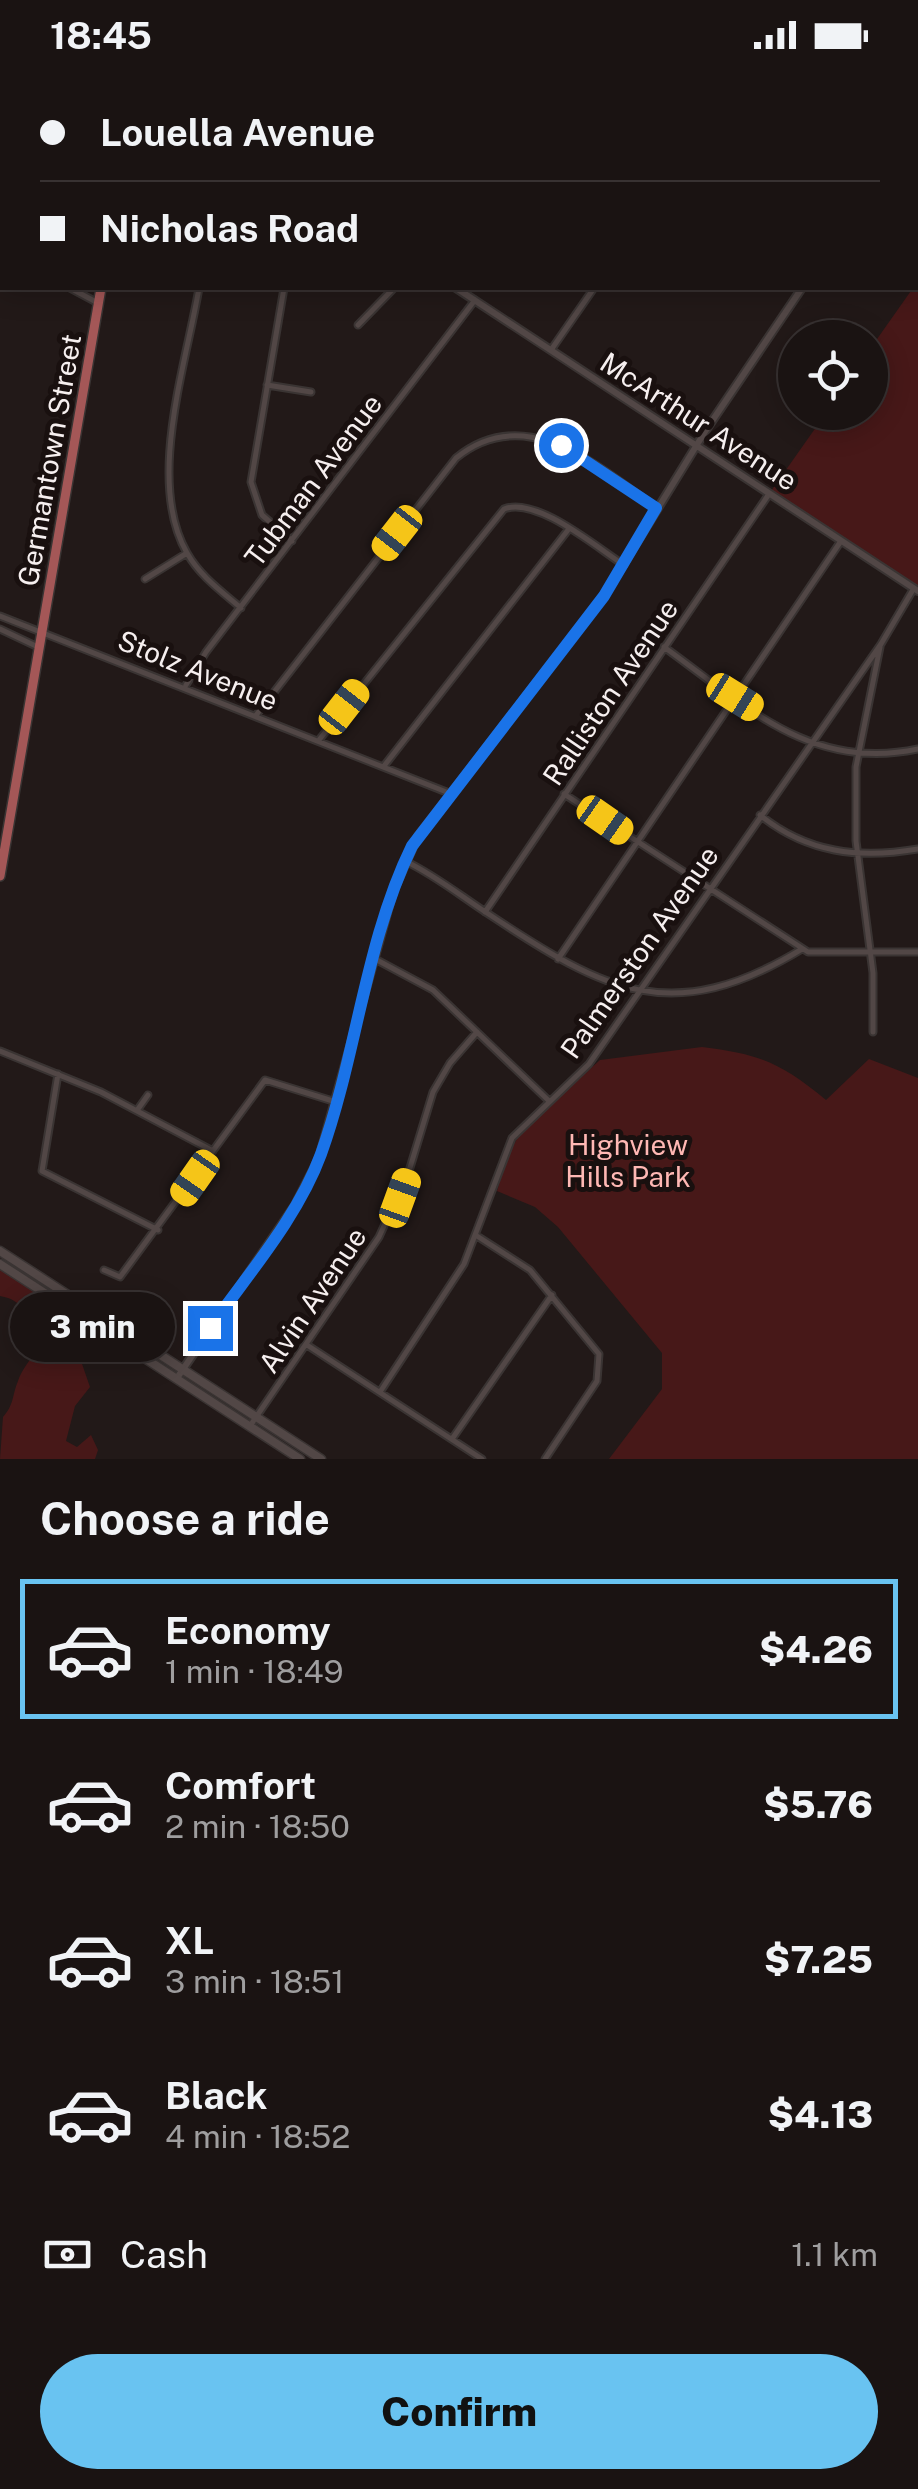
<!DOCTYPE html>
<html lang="en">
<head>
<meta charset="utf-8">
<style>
	:root { --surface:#1a1312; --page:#272020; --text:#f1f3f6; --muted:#9f9e9f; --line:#383232; --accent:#69c3f1 }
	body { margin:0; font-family:"Public Sans",sans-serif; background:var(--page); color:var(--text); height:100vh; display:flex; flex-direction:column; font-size:38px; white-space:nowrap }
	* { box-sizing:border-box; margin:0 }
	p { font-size:32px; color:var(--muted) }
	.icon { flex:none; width:55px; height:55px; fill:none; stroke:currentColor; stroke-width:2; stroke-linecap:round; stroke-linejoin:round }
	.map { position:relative; height:1389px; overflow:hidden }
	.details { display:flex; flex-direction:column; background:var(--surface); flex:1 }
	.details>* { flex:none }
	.guide { position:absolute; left:0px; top:0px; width:920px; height:220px; box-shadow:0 5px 25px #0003,0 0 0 2px var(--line); display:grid; align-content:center; height:220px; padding:0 40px; background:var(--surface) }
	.tools { position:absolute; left:778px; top:250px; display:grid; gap:20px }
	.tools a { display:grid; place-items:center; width:110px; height:110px; border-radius:50%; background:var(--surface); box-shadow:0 5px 25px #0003,0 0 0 2px var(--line); font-size:50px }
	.end { position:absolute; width:45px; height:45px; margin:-22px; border:12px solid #1a73e8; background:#fff; box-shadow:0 0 0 5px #fff }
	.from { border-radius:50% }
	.bubble { position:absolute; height:70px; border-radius:35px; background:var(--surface); box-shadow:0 5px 25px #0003,0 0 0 2px var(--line); font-size:32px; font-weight:800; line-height:70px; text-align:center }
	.car { position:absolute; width:30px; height:60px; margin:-30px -15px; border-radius:12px; box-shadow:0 0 8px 2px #0007; background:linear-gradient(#f5c518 24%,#345 0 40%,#f5c518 0 76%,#345 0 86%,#f5c518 0) }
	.guide b { display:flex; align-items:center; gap:35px; height:95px; font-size:38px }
	.guide b+b { border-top:2px solid var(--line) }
	.guide i { width:25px; height:25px; background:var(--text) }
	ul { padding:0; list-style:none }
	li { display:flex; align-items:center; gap:30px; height:140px; margin:0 20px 15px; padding:0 20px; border:5px solid transparent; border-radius:0px }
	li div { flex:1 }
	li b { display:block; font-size:38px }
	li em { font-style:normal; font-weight:800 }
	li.on { border-color:var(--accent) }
	li>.icon { width:90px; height:90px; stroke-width:1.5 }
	h2 { padding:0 40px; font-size:45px; line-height:120px }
	.pay { display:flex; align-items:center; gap:25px; height:110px; padding:0 40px; font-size:38px }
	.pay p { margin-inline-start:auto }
	.primary-button { display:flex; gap:20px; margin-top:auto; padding:20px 40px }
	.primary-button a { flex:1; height:115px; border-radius:60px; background:var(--accent); color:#111; font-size:40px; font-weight:800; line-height:115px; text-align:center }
	.status { display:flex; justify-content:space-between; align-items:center; height:70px; padding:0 50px; background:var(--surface); direction:ltr }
	.status svg { height:28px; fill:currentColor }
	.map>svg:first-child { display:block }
	.green { fill:#471818 }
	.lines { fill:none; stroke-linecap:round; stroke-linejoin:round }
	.minor-casing { stroke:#3a3433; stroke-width:9 }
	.tertiary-casing { stroke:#3a3433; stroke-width:10 }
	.secondary-casing { stroke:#3a3433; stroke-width:11 }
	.primary-casing { stroke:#3a3433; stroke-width:12 }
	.minor { stroke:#524746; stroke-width:5 }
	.tertiary { stroke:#524746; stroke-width:6 }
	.secondary { stroke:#524746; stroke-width:8 }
	.primary { stroke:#a45757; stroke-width:9 }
	.route { stroke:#1a73e8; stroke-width:12 }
	.labels { text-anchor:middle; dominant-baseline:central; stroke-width:10; stroke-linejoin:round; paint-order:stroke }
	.street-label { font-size:28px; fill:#f6efef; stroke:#19100f }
	.park-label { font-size:28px; fill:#ffb8b4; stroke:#19100f }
</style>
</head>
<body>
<div class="status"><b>18:45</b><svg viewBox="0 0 49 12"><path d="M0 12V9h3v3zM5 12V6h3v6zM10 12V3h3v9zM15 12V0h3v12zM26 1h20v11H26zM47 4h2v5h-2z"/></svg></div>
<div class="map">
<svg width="918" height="1389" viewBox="0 0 918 1389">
	<rect width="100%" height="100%" fill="#221918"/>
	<path class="green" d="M918,210V521L769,424L826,343L870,342V279L913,218H918Z
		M702,977C760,984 781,993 826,1030L869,989L918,1008V1389H609L662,1319V1283L558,1157L535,1137L497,1121L507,1088L521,1061L600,990Z
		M0,1195L101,1259L81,1291L90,1317L75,1336L66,1371L77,1377L91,1365L98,1380L95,1389H0L3,1347C14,1335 12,1326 18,1311C29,1280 59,1275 27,1242C19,1233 12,1228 0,1226Z"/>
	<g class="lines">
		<defs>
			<path id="minor" d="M314,0L318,2
				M471,0L475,2
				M677,0L681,2
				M821,0L822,2
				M380,2L382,0
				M743,2L745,0
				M0,49L2,50
				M0,169L2,171
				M70,218L98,233
				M199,218C186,295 146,412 187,483C200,506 221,521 241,538
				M284,218L251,412L262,445L292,471
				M358,255L394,218
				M551,280L594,218
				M267,315L311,322
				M145,509L187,483
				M0,546L449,723
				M0,559L38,577
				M664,577C746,636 811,702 918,679
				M186,615L206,582L475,230
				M257,644L456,388C526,331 597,396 657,438
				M319,670L504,439C536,426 596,477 624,495
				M384,696L568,460
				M564,724L808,882H918
				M760,745C807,783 859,789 918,779
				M405,791C435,805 462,827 490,845C605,921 672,958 802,879
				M485,842L769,424
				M375,889L433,920L548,1030
				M558,889L841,471
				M873,962V903L856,771V697L880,577
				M0,981L101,1022L213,1081
				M58,1004L42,1101L158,1160
				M138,1039L148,1025
				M477,1166L530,1200L599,1284L597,1311L545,1389
				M104,1200L120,1207L265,1010L336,1032
				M307,1275L482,1389
				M380,1322L464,1194L512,1068L589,994L881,574L914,518
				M250,1356L379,1167L409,1101L433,1022L450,993L477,962
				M452,1369L552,1225"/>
			<path id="tertiary" d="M106,0L111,2
				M918,48V47
				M456,218L918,521
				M177,1308L295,1135L319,1088L393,822L418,766L604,526L706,360L802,218"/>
			<path id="secondary" d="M0,1181L321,1389
				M0,1194L300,1389"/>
			<path id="primary" d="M138,2V0
				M0,806L101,218"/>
		</defs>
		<use href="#minor" class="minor-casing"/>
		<use href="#tertiary" class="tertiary-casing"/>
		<use href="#secondary" class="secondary-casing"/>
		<use href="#primary" class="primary-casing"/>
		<use href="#minor" class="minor"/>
		<use href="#tertiary" class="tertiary"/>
		<use href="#secondary" class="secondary"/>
		<use href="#primary" class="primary"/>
	</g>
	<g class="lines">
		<path class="route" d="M210,1258C248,1204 298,1147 321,1084C357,984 365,872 412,776L604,526L656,438L561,375"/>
	</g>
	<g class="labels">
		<g class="street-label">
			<text transform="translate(699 351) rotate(33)">McArthur Avenue</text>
			<text transform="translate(49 390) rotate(-80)">Germantown Street</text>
			<text transform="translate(313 410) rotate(-53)">Tubman Avenue</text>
			<text transform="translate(198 600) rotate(22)">Stolz Avenue</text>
			<text transform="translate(610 622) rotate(-56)">Ralliston Avenue</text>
			<text transform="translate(639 882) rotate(-55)">Palmerston Avenue</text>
			<text transform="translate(312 1230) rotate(-56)">Alvin Avenue</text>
		</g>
		<g class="park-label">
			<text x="628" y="1074">Highview<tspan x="628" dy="32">Hills Park</tspan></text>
		</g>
	</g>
</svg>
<div class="tools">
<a><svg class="icon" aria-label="locate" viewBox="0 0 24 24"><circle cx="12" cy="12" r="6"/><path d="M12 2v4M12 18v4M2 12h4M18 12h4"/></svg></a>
</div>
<i class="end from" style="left:561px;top:375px"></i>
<i class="end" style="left:210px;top:1258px"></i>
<div class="bubble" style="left:10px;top:1222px;width:165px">3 min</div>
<i class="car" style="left:397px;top:463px;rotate:218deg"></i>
<i class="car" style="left:735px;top:627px;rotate:122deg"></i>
<i class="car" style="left:344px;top:637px;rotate:38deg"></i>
<i class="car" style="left:605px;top:750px;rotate:125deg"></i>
<i class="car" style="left:195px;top:1108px;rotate:215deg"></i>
<i class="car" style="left:400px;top:1128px;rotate:20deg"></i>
<div class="guide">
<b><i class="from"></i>Louella Avenue</b>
<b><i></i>Nicholas Road</b>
</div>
</div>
<section class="details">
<h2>Choose a ride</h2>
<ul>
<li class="on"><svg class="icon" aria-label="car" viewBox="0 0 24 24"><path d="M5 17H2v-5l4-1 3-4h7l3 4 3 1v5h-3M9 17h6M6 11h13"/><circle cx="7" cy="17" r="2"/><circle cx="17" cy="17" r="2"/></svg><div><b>Economy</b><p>1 min · 18:49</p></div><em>$4.26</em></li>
<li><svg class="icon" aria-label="car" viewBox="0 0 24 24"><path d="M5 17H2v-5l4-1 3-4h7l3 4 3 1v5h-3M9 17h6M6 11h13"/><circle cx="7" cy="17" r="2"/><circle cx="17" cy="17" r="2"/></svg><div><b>Comfort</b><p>2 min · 18:50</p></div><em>$5.76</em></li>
<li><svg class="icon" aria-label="car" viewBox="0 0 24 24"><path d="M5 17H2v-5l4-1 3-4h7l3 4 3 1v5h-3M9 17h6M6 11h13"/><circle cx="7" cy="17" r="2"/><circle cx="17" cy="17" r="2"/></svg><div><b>XL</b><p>3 min · 18:51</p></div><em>$7.25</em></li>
<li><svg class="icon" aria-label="car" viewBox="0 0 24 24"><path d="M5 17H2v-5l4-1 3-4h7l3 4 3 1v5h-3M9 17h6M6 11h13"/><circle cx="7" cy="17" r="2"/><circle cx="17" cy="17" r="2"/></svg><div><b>Black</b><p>4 min · 18:52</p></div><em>$4.13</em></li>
</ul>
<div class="pay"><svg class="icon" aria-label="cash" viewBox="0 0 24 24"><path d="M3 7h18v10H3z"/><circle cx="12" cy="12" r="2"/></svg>Cash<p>1.1 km</p></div>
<div class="primary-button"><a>Confirm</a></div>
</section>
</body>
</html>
